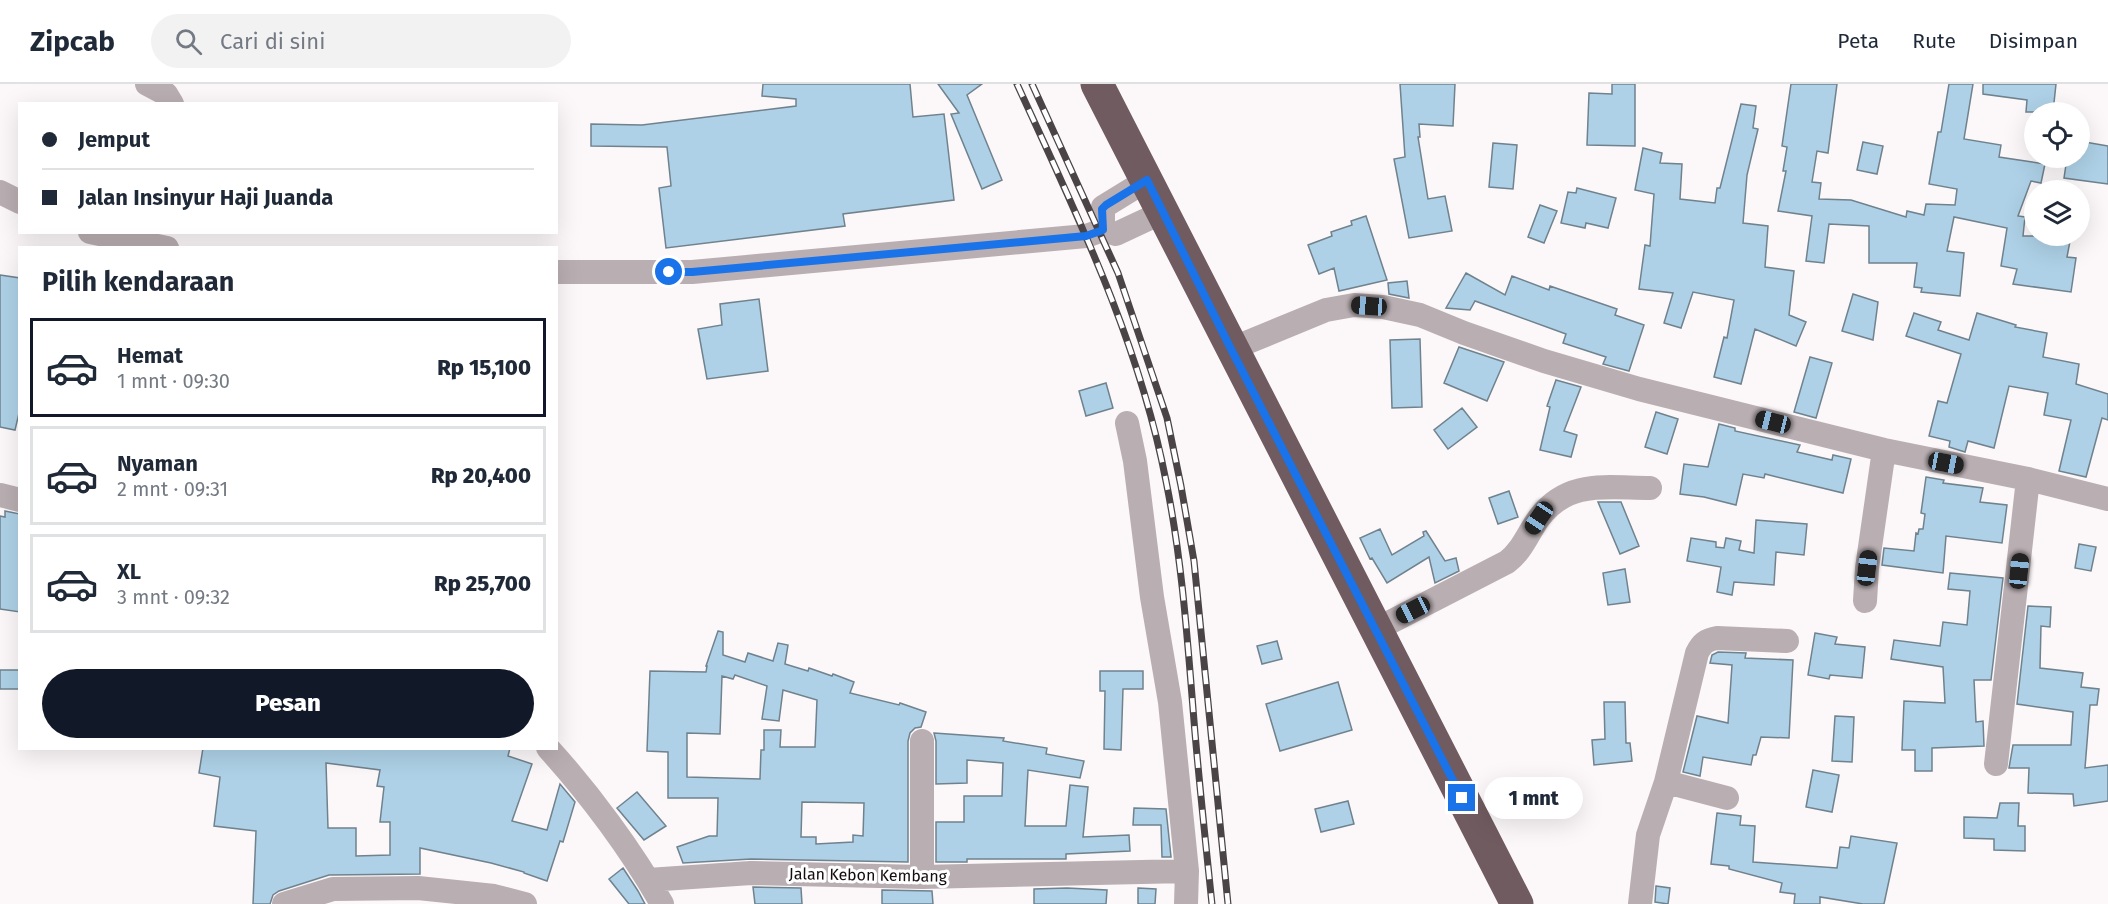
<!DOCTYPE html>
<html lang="id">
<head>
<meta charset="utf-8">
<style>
	:root { --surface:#fff; --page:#f2f2f3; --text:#1f2937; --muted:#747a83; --line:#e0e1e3; --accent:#111827 }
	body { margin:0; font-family:"Fira Sans",sans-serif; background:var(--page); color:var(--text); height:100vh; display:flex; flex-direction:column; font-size:22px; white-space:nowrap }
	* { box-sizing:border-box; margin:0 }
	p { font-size:20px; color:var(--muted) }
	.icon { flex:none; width:33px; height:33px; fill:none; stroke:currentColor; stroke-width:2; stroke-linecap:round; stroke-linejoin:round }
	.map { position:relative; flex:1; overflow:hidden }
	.drawer { position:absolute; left:18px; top:162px; width:540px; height:504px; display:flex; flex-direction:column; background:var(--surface); border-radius:0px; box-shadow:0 6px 24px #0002 }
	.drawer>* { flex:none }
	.banner { position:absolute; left:18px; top:18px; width:540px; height:132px; border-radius:0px; box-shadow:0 6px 24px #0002; display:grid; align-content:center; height:132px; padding:0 24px; background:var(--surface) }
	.controls { position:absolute; left:2024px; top:18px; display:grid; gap:12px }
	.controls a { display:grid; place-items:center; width:66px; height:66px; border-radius:50%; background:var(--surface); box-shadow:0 6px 24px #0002; font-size:30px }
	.end { position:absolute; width:27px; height:27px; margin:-14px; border:8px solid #1a73e8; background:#fff; box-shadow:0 0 0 3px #fff }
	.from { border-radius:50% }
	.bubble { position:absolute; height:42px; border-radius:21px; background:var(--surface); box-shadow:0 6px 24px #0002; font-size:20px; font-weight:800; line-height:42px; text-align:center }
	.car { position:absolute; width:18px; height:36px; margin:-18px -9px; border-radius:8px; box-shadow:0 0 4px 2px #0007; background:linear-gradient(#222 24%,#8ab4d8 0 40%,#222 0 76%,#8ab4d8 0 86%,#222 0) }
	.banner b { display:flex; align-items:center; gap:21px; height:57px; font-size:22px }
	.banner b+b { border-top:2px solid var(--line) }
	.banner i { width:15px; height:15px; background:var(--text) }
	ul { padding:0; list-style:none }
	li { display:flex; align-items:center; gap:18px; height:99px; margin:0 12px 9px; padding:0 12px; border:3px solid var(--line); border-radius:0px }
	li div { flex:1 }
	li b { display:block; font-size:22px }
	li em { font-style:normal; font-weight:800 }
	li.on { border-color:var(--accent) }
	li>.icon { width:54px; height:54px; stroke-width:1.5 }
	h2 { padding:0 24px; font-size:27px; line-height:72px }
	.primary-button { display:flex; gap:12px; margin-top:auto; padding:12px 24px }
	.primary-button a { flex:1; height:69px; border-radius:36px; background:var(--accent); color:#fff; font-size:24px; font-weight:800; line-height:69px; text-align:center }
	header { display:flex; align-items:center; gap:36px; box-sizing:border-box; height:84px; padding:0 30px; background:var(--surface); border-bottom:2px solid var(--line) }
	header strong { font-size:28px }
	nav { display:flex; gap:33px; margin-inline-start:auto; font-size:21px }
	.search { width:420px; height:54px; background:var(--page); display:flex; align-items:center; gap:15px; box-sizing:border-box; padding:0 21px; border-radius:33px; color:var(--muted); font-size:22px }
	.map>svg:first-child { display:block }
	.building { fill:#aed1e7; stroke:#6f828d; stroke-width:1.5; fill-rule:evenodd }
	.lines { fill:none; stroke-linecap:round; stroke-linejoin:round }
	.street { stroke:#b9aeb1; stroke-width:24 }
	.highway { stroke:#705b60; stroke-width:33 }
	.rail-casing { stroke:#4b4446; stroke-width:7 }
	.rail { stroke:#fff; stroke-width:4.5; stroke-dasharray:14; stroke-linecap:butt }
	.route { stroke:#1a73e8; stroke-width:8 }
	.labels { text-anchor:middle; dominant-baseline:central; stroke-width:6; stroke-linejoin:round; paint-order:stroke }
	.street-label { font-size:16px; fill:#150d0f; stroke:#fff }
</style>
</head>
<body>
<header>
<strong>Zipcab</strong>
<div class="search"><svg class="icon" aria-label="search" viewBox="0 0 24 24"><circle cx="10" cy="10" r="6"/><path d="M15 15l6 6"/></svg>Cari di sini</div>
<nav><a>Peta</a><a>Rute</a><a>Disimpan</a></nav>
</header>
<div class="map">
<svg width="2108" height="820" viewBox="0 0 2108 820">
	<rect width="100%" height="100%" fill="#fcf7f8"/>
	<path class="building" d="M763,0H910L913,33L944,30L954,116L843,130L845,142L666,164L659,104L671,102L667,63L591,62V40L642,41L796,22V15L762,12Z
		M938,0H982L967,11L1002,96L982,105L951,30L959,29Z
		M1400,0H1455L1453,42L1419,40L1420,53H1418L1428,115L1445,112L1452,147L1409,154L1394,75L1405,73Z
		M1612,0H1635V62L1587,61L1589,9L1612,10Z
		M1791,0H1837L1828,69L1817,67L1812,98L1821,99L1819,115L1851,116L1906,133L1907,127L1924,131L1926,120L1955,121L1957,105L1929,100L1938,48H1941L1949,0H1973L1964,55L2001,61L1999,73L2045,80L2041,99L2031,97L2018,132L2025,133L2023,152H2071L2067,173L2076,174L2071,208L2013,200L2017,185L2001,182L2007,144L1954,133L1947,167L1964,169L1960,212L1921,208L1922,204L1914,203L1917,179H1869V142L1829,140L1824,179L1806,177L1812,132L1778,127L1786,87H1783L1787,63L1782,62Z
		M1983,0H2056L2053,28H2026L2027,16L1983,10Z
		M1741,20L1756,22L1753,44L1758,45L1747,91L1743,139L1768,142L1765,183L1794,187L1789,231L1806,238L1796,262L1755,245L1741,300L1714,293L1724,253L1727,254L1734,216L1693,208L1681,244L1664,239L1673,209L1639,205L1645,161L1650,162L1654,110L1635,106L1643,64L1662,69L1660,79L1682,80L1680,115L1715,119L1717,104H1720Z
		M2079,57L2108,62V100L2064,94L2067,74H2079Z
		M1863,58L1883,62L1877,90L1857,86Z
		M1493,59L1517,61L1513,105L1489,103Z
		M1577,104L1616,114L1608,144L1586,139L1585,144L1561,139L1568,108L1576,109Z
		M1540,121L1557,127L1544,159L1528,153Z
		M1366,132L1387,196L1339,207L1334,184L1319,190L1308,161L1332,152L1331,148L1352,141L1351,137Z
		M1466,189L1505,211L1512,192L1549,206L1550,202L1617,225L1615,231L1644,241L1629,287L1603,280L1606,273L1563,259L1566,250L1475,217L1470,226L1446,224Z
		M0,191L20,194V325L15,346L0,343Z
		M1407,197L1409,214L1389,210L1388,199Z
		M1853,210L1878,218L1873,256L1842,247Z
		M759,215L768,287L707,295L698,245L722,241L720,220Z
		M1914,229L1941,238L1938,246L1969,256L1977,229L2016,241L2015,243L2047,249L2043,273L2079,280L2076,300L2108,310V336L2102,334L2086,393L2059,387L2071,336L2044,331L2048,309L2009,302L1994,364L1968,357L1965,368L1949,363L1950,357L1929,352L1938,317L1947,319L1961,270L1906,252Z
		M1420,255L1422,323L1392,324L1390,256Z
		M1459,263L1504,278L1487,317L1444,299Z
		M1810,273L1832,279L1816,334L1794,328Z
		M1556,296L1581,303L1564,347L1577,351L1571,373L1540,366L1550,323L1547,322Z
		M1106,299L1113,324L1086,332L1079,307Z
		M1462,324L1477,343L1448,365L1434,346Z
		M1656,328L1678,335L1667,370L1645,363Z
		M1719,340L1735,344V347L1800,361L1797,368L1832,376L1833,371L1851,375L1843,409L1765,390L1764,394L1743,390L1736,421L1704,413L1680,410L1684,380L1708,383Z
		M1926,393L1944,396L1943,399L1983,404L1980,418L2007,421L2002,459L1946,452L1943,489L1882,481L1884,464L1914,467L1916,449L1918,450L1919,445H1923L1925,430L1921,429Z
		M1509,407L1518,433L1498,440L1489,414Z
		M1598,418H1621L1639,462L1620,470Z
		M5,427L20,430V528L0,525V432L5,433Z
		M1756,436L1807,440L1804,471L1776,468L1774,501L1734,498L1732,511L1717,508L1721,483L1687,477L1691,454L1716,458V463L1724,464L1726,454L1741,457L1739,466L1754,469Z
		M1380,445L1392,471L1424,452L1423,448L1426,447L1445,477L1456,474L1459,487L1435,499L1429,473L1387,499L1372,474L1370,475L1360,454Z
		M2079,460L2096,463L2091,487L2075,484Z
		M1625,485L1630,518L1608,521L1603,489Z
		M1950,489L2003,494L1991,596H1974L1976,638L1983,637L1984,662L1932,664V687H1915V666H1902L1904,617L1945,619L1943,583L1891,575L1894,556L1940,562L1943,538L1967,541L1970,507L1948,505Z
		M2028,522L2051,523L2050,543L2041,542L2040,584L2083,589L2081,603L2099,605L2097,621H2090L2085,684L2108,681V717L2074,722L2073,710L2028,709L2029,684H2009L2013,661H2071L2073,628L2017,620Z
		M718,547L723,548V571L745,578L748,569L773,577L778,559L788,561L785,580L808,587L809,584L832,592L833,590L854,598L850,609L899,621L900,619L926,628L921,643L915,644L910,649L908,657V778L751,775L683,779L677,763L709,752H717L718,714H668V668L647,667L650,587L706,588L707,582H706ZM735,591L767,602L762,635L779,637L783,606L817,616L815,663H780L781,646H764V666H761L760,695L687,693V649L720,650L722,592L733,595ZM802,718L864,719L863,752L853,751V758L816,760V753H801Z
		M1815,549L1837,553L1835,560L1865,563L1862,594L1830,591L1829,595L1808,591Z
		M1277,557L1282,575L1262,580L1257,562Z
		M1718,568L1746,569L1745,574L1793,576L1789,654L1761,653L1756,671H1753L1751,681L1703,673L1700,692L1683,688L1697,632L1728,639L1732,581L1710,579L1712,571Z
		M0,586H20V605H0Z
		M1100,587H1143V605H1123L1121,666L1104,665L1105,607H1100Z
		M1338,598L1352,646L1280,667L1266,620Z
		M1604,618H1625L1626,659H1630L1632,677L1594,681L1592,656L1605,655Z
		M1835,632L1854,633L1852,678L1832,677Z
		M934,649L1004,654L1003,657L1047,664L1046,670L1084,677L1080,694L1028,686L1025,742H1066L1070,701L1088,703L1083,753L1129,751L1130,767L1066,770V775H967V778H936V738H964V712H1002L1003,679L967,676V699L936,700V657Z
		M203,664H510L508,672L532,680L512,737L547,746L560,700L575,718L563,758L560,757L547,797L524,789V788L491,779L420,764V790L329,791L279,807L273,811L270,820H253L256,747L214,742L220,693L199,689ZM326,679L380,686L377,702L384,703L380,738H390V771L356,772V744H328Z
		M1813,686L1839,691L1832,728L1806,723Z
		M1559,700L1563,720L1500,729L1498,709Z
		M637,708L666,742L644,756L617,724Z
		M1348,717L1354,740L1321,748L1315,725Z
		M2000,719H2019L2018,742H2025V767L1994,766V755L1964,754V733L1997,734Z
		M1134,724L1166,725L1171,773H1162L1161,741H1133Z
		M1717,729L1741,732L1740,741L1755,742L1753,778L1837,784L1840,763L1849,764L1851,752L1897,759L1884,820H1863L1820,813V820H1794L1795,810L1780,808L1782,799L1729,785V782L1711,780Z
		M623,784L638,807L645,820H629L609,795Z
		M1656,802L1670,804L1668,820L1655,818Z
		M753,803L801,804L802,820H755Z
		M1067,804L1107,806L1106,820H1034V805Z
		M1138,804L1156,805L1155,820H1138Z
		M882,806L932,807L933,820H882Z"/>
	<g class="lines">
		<path class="street" d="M147,0L166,10L172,20
			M0,108L20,118
			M1103,146V123L1147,96
			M90,148L167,164
			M556,188H692L1086,152L1103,146L1116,150L1163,128
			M1231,265L1326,226L1354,221L1383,223L1420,231L1464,249L1544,277L1639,305L1884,366L2028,395L2108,415
			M1127,339L1135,377L1152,513L1170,618L1187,787L1186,820
			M0,411L20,416
			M1865,517L1867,484L1884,366
			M1375,546L1507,478C1522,467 1528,449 1539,434C1568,395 1607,404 1650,404
			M922,657V793
			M548,664C589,709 632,767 662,820
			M1996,680L2028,395
			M1666,698L1727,714
			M648,796L751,789L922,793L1187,787
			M284,820L333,805L418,804L494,812L525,820
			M1640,820L1648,751L1666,698L1697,569C1702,559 1706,556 1717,554L1787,557"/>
		<path class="highway" d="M1097,0L1517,820"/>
		<defs>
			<path id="rail" d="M1017,0C1076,129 1139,257 1166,397C1183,480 1188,565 1195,649C1200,706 1206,763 1212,820
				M1032,0L1118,189L1167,334L1181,402L1194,477L1228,820"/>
		</defs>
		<use href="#rail" class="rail-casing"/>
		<use href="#rail" class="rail"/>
	</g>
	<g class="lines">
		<path class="route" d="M669,188H692L1086,152L1103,146L1102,125L1106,121L1147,96L1231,265L1462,714"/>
	</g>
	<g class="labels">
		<g class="street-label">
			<text transform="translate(868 791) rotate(1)">Jalan Kebon Kembang</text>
		</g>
	</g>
</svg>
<div class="controls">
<a><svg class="icon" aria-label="locate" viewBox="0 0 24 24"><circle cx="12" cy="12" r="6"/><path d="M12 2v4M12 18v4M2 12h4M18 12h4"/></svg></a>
<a><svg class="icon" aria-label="layers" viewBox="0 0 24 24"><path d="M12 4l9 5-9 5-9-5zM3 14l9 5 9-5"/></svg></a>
</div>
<i class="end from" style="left:669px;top:188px"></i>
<i class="end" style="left:1462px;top:714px"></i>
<div class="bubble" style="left:1484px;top:693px;width:99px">1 mnt</div>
<i class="car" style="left:1369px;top:222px;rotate:274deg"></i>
<i class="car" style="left:1773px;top:338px;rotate:284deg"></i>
<i class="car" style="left:1946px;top:379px;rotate:101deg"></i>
<i class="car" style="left:1539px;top:434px;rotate:214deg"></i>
<i class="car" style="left:1867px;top:484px;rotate:7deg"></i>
<i class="car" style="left:2019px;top:487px;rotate:6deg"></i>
<i class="car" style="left:1413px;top:526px;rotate:243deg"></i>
<div class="banner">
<b><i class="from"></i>Jemput</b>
<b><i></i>Jalan Insinyur Haji Juanda</b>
</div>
<section class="drawer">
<h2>Pilih kendaraan</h2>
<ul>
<li class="on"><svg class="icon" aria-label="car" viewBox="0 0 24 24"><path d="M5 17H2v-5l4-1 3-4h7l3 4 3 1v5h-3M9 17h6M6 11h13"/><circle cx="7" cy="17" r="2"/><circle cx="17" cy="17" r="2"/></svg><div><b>Hemat</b><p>1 mnt · 09:30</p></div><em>Rp 15,100</em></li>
<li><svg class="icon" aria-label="car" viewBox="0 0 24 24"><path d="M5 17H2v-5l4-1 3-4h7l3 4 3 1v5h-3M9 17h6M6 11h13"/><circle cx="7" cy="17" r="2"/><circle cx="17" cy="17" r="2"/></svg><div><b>Nyaman</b><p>2 mnt · 09:31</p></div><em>Rp 20,400</em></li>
<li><svg class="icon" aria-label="car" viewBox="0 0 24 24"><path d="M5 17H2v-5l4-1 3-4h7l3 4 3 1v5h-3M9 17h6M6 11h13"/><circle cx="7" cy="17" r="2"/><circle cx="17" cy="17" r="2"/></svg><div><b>XL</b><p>3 mnt · 09:32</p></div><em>Rp 25,700</em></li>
</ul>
<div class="primary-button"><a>Pesan</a></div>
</section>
</div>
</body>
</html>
